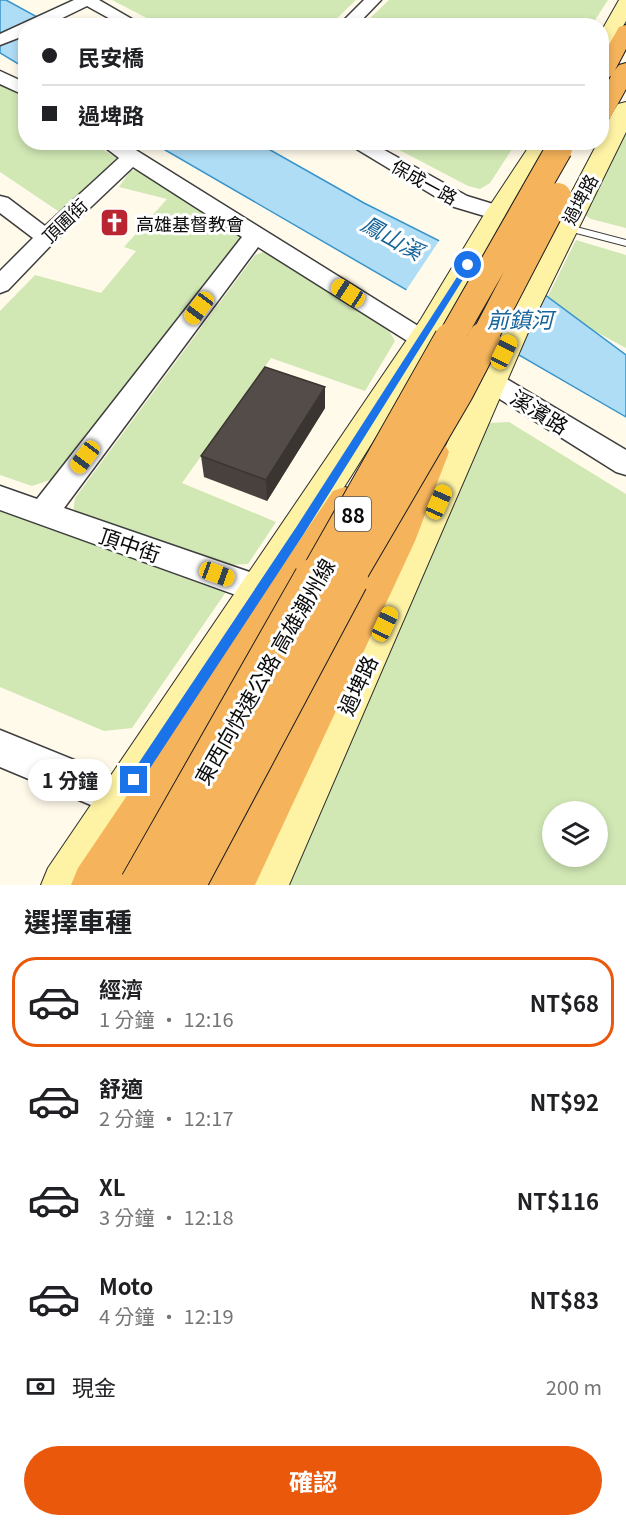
<!DOCTYPE html>
<html lang="zh-TW">
<head>
<meta charset="utf-8">
<style>
	:root { --surface:#fff; --page:#f2f2f2; --text:#202124; --muted:#757577; --line:#e0e0e0; --accent:#ea580c }
	body { margin:0; font-family:Georgia,"Noto Sans TC",serif; background:var(--page); color:var(--text); height:100vh; display:flex; flex-direction:column; font-size:22px; white-space:nowrap }
	* { box-sizing:border-box; margin:0 }
	p { font-size:20px; color:var(--muted) }
	.icon { flex:none; width:33px; height:33px; fill:none; stroke:currentColor; stroke-width:2; stroke-linecap:round; stroke-linejoin:round }
	.map { position:relative; height:885px; overflow:hidden }
	.side { display:flex; flex-direction:column; background:var(--surface); flex:1 }
	.side>* { flex:none }
	.hud { position:absolute; left:18px; top:18px; width:591px; height:132px; border-radius:24px; box-shadow:0 3px 9px #0003; display:grid; align-content:center; height:132px; padding:0 24px; background:var(--surface) }
	.buttons { position:absolute; left:542px; top:801px; display:grid; gap:12px }
	.buttons a { display:grid; place-items:center; width:66px; height:66px; border-radius:50%; background:var(--surface); box-shadow:0 3px 9px #0003; font-size:30px }
	.end { position:absolute; width:27px; height:27px; margin:-14px; border:8px solid #1a73e8; background:#fff; box-shadow:0 0 0 3px #fff }
	.from { border-radius:50% }
	.bubble { position:absolute; height:42px; border-radius:21px; background:var(--surface); box-shadow:0 3px 9px #0003; font-size:20px; font-weight:700; line-height:42px; text-align:center }
	.car { position:absolute; width:18px; height:36px; margin:-18px -9px; border-radius:8px; box-shadow:0 0 4px 2px #0007; background:linear-gradient(#f5c518 24%,#345 0 40%,#f5c518 0 76%,#345 0 86%,#f5c518 0) }
	.hud b { display:flex; align-items:center; gap:21px; height:57px; font-size:22px }
	.hud b+b { border-top:2px solid var(--line) }
	.hud i { width:15px; height:15px; background:var(--text) }
	ul { padding:0; list-style:none }
	li { display:flex; align-items:center; gap:18px; height:90px; margin:0 12px 9px; padding:0 12px; border:3px solid transparent; border-radius:24px }
	li div { flex:1 }
	li b { display:block; font-size:22px }
	li em { font-style:normal; font-weight:700 }
	li.active { border-color:var(--accent) }
	li>.icon { width:54px; height:54px; stroke-width:1.5 }
	h2 { padding:0 24px; font-size:27px; line-height:72px }
	.pay { display:flex; align-items:center; gap:15px; height:66px; padding:0 24px; font-size:22px }
	.pay p { margin-inline-start:auto }
	.cta { display:flex; gap:12px; margin-top:auto; padding:12px 24px }
	.cta a { flex:1; height:69px; border-radius:36px; background:var(--accent); color:#fff; font-size:24px; font-weight:700; line-height:69px; text-align:center }
	.map>svg:first-child { display:block }
	.green { fill:#d1e8b5; fill-rule:evenodd }
	.water { fill:#afddf5; stroke:#3794cb; stroke-width:1.5 }
	.pier { fill:#fffaea }
	.lines { fill:none; stroke-linecap:round; stroke-linejoin:round }
	.service-casing { stroke:#3e3e3e; stroke-width:2 }
	.minor-casing { stroke:#3e3e3e; stroke-width:3 }
	.secondary-casing { stroke:#2d2d2d; stroke-width:2 }
	.trunk-casing { stroke:#1c1c1c; stroke-width:2 }
	.service { fill:#fff; fill-rule:evenodd }
	.minor { fill:#fff; fill-rule:evenodd }
	.secondary { fill:#fef2a5; fill-rule:evenodd }
	.trunk { fill:#f5b45b; fill-rule:evenodd }
	.trunk-bridge-far3-casing { stroke:#1c1c1c; stroke-width:22; stroke-linecap:butt }
	.trunk-bridge-far2-casing { stroke:#1c1c1c; stroke-width:28; stroke-linecap:butt }
	.trunk-bridge-far1-casing { stroke:#1c1c1c; stroke-width:35; stroke-linecap:butt }
	.trunk-bridge-casing { stroke:#1c1c1c; stroke-width:44; stroke-linecap:butt }
	.trunk-bridge-far3 { stroke:#f5b45b; stroke-width:21 }
	.trunk-bridge-far2 { stroke:#f5b45b; stroke-width:26 }
	.trunk-bridge-far1 { stroke:#f5b45b; stroke-width:33 }
	.trunk-bridge { stroke:#f5b45b; stroke-width:42 }
	.wall { fill:#48413e }
	.shaded-wall { fill:#3b3532 }
	.building { fill:#544c48; stroke:#3b3532; stroke-width:1.5 }
	.route { fill:#1a73e8 }
	.labels { text-anchor:middle; dominant-baseline:central; stroke-width:6; stroke-linejoin:round; paint-order:stroke }
	.far-street-label { font-size:18px; fill:#0b0b0b; stroke:#fff }
	.far-poi-label { font-size:18px; fill:#0b0b0b; stroke:#fff; text-anchor:start }
	.shield { fill:#fff; stroke:#545454; stroke-width:1.5 }
	.shield-label { font-size:20px; font-weight:bold; fill:#0b0b0b }
	.street-label { font-size:21px; fill:#0b0b0b; stroke:#fff }
	.water-label { font-size:22px; font-style:italic; fill:#17659b; stroke:#fff }
</style>
</head>
<body>
<div class="map">
<svg width="626" height="885" viewBox="0 0 626 885">
	<rect width="100%" height="100%" fill="#fffaea"/>
	<path class="green" d="M112,0H356L329,26L160,25Z
		M389,0H608L592,25H363Z
		M0,83L25,99L26,142L93,143L116,158L113,165L61,213L0,172Z
		M626,127V228L591,219L582,213Z
		M386,143H516L490,183L480,189L468,186Z
		M140,169L240,232L242,241L56,478L32,486L0,475V311L35,275L101,293L136,251L124,247L167,199L119,187L130,171Z
		M576,240L626,255V348L544,304Z
		M269,250L387,327L395,341L365,391L271,358L182,483L276,522L248,564L230,565L73,513L75,498L255,255Z
		M509,422L626,494V885H287L488,423ZM552,812H597V856H552Z
		M0,507L217,583L226,592L132,728L104,731L0,687Z"/>
	<path class="water" d="M0,0H6L52,25L26,26L25,68L0,53Z
		M153,143H258L364,203L541,292L626,355V417Z"/>
	<path class="pier" d="M441,238L546,292L518,358L405,292Z"/>
	<g class="lines">
		<defs>
			<path id="service" d="M561,223L626,240V246L557,228L556,226Z"/>
			<path id="minor" d="M74,0H99L144,26H123L87,6L46,26H26V35L0,45V34Z
				M364,0H381L356,26H338Z
				M0,71L26,83V96L0,84Z
				M98,142H123L431,334L626,450V475L616,472L258,247L64,508L273,580L277,590L273,600L261,604L0,510V486L37,499L242,237L133,167L54,242L8,290L0,293V271L33,238L0,213V196L8,198L45,226L119,158Z
				M345,142H370L467,196L506,208L509,213L506,218L498,220L451,206Z
				M0,730L136,785L141,799L136,813L122,818L0,767Z"/>
			<path id="secondary" d="M619,0H626V21L609,50L602,52V30Z
				M626,102V132L533,321L289,885H241L504,321L598,142H602C602,130 611,115 618,104Z
				M532,142H555L511,213L443,331L92,885H41L48,868L421,319L485,213Z"/>
			<path id="trunk" d="M626,25V49L615,70L619,65L626,63V89L610,118L602,120V94L611,76L602,81V57L619,27Z
				M432,439L444,443L449,452L415,541L255,885H206L379,540L415,452L420,443Z
				M345,487L357,491L362,501L357,511L122,885H71L78,868L333,491Z"/>
		</defs>
		<use href="#service" class="service-casing"/>
		<use href="#minor" class="minor-casing"/>
		<use href="#secondary" class="secondary-casing"/>
		<use href="#trunk" class="trunk-casing"/>
		<use href="#service" class="service"/>
		<use href="#minor" class="minor"/>
		<use href="#secondary" class="secondary"/>
		<use href="#trunk" class="trunk"/>
		<defs>
			<path id="trunk-bridge-far3" d="M558,151L563,142"/>
			<path id="trunk-bridge-far2" d="M450,340L559,149
				M483,340L558,196"/>
			<path id="trunk-bridge-far1" d="M314,581L451,339
				M346,581L457,391L484,339"/>
			<path id="trunk-bridge" d="M141,885L315,579
				M184,885L347,579"/>
		</defs>
		<use href="#trunk-bridge-far3" class="trunk-bridge-far3-casing"/>
		<use href="#trunk-bridge-far2" class="trunk-bridge-far2-casing"/>
		<use href="#trunk-bridge-far1" class="trunk-bridge-far1-casing"/>
		<use href="#trunk-bridge" class="trunk-bridge-casing"/>
		<use href="#trunk-bridge-far3" class="trunk-bridge-far3"/>
		<use href="#trunk-bridge-far2" class="trunk-bridge-far2"/>
		<use href="#trunk-bridge-far1" class="trunk-bridge-far1"/>
		<use href="#trunk-bridge" class="trunk-bridge"/>
	</g>
	<path class="wall" d="M325,408L267,501L204,477L201,456Z"/>
	<path class="shaded-wall" d="M325,387V408L267,501L266,480Z"/>
	<path class="building" d="M265,367L325,387L266,480L201,456Z"/>
	<path class="route" d="M466,263L472,265L305,532L139,785H130V776L297,526Z"/>
	<defs>
		<symbol id="church-square" viewBox="-11 -11 22 22"><rect x="-9" y="-9" width="18" height="18" rx="4" fill="#b92631" stroke="#fff"/><path d="M-1.2-6h2.4v3.5h3.3v2.4h-3.3V6h-2.4V-.1h-3.3v-2.4h3.3Z" fill="#fff"/></symbol>
	</defs>
	<g fill-rule="evenodd">
		<use href="#church-square" x="98" y="206" width="33" height="33"/>
	</g>
	<g class="labels">
		<g class="far-street-label">
			<text transform="translate(425 181) rotate(29)">保成一路</text>
			<text transform="translate(579 199) rotate(-62)">過埤路</text>
			<text transform="translate(64 220) rotate(-44)">頂圃街</text>
		</g>
		<g class="far-poi-label">
			<text x="136" y="223">高雄基督教會</text>
		</g>
		<rect class="shield" x="335" y="497" width="36" height="34" rx="4.5"/>
		<g class="shield-label">
			<text x="353" y="514">88</text>
		</g>
		<g class="street-label">
			<text transform="translate(540 411) rotate(32)">溪濱路</text>
			<text transform="translate(130 544) rotate(19)">頂中街</text>
			<text transform="translate(264 671) rotate(-60)">東西向快速公路 高雄潮州線</text>
			<text transform="translate(357 685) rotate(-65)">過埤路</text>
		</g>
		<g class="water-label">
			<text transform="translate(393 236) rotate(29)">鳳山溪</text>
			<text x="520" y="318">前鎮河</text>
		</g>
	</g>
</svg>
<div class="buttons">
<a><svg class="icon" aria-label="layers" viewBox="0 0 24 24"><path d="M12 4l9 5-9 5-9-5zM3 14l9 5 9-5"/></svg></a>
</div>
<i class="end from" style="left:468px;top:265px"></i>
<i class="end" style="left:134px;top:780px"></i>
<div class="bubble" style="left:28px;top:759px;width:84px">1 分鐘</div>
<i class="car" style="left:348px;top:293px;rotate:303deg"></i>
<i class="car" style="left:199px;top:308px;rotate:217deg"></i>
<i class="car" style="left:504px;top:352px;rotate:26deg"></i>
<i class="car" style="left:85px;top:457px;rotate:217deg"></i>
<i class="car" style="left:439px;top:502px;rotate:24deg"></i>
<i class="car" style="left:217px;top:574px;rotate:110deg"></i>
<i class="car" style="left:385px;top:624px;rotate:25deg"></i>
<div class="hud">
<b><i class="from"></i>民安橋</b>
<b><i></i>過埤路</b>
</div>
</div>
<section class="side">
<h2>選擇車種</h2>
<ul>
<li class="active"><svg class="icon" aria-label="car" viewBox="0 0 24 24"><path d="M5 17H2v-5l4-1 3-4h7l3 4 3 1v5h-3M9 17h6M6 11h13"/><circle cx="7" cy="17" r="2"/><circle cx="17" cy="17" r="2"/></svg><div><b>經濟</b><p>1 分鐘 · 12:16</p></div><em>NT$68</em></li>
<li><svg class="icon" aria-label="car" viewBox="0 0 24 24"><path d="M5 17H2v-5l4-1 3-4h7l3 4 3 1v5h-3M9 17h6M6 11h13"/><circle cx="7" cy="17" r="2"/><circle cx="17" cy="17" r="2"/></svg><div><b>舒適</b><p>2 分鐘 · 12:17</p></div><em>NT$92</em></li>
<li><svg class="icon" aria-label="car" viewBox="0 0 24 24"><path d="M5 17H2v-5l4-1 3-4h7l3 4 3 1v5h-3M9 17h6M6 11h13"/><circle cx="7" cy="17" r="2"/><circle cx="17" cy="17" r="2"/></svg><div><b>XL</b><p>3 分鐘 · 12:18</p></div><em>NT$116</em></li>
<li><svg class="icon" aria-label="car" viewBox="0 0 24 24"><path d="M5 17H2v-5l4-1 3-4h7l3 4 3 1v5h-3M9 17h6M6 11h13"/><circle cx="7" cy="17" r="2"/><circle cx="17" cy="17" r="2"/></svg><div><b>Moto</b><p>4 分鐘 · 12:19</p></div><em>NT$83</em></li>
</ul>
<div class="pay"><svg class="icon" aria-label="cash" viewBox="0 0 24 24"><path d="M3 7h18v10H3z"/><circle cx="12" cy="12" r="2"/></svg>現金<p>200 m</p></div>
<div class="cta"><a>確認</a></div>
</section>
</body>
</html>
